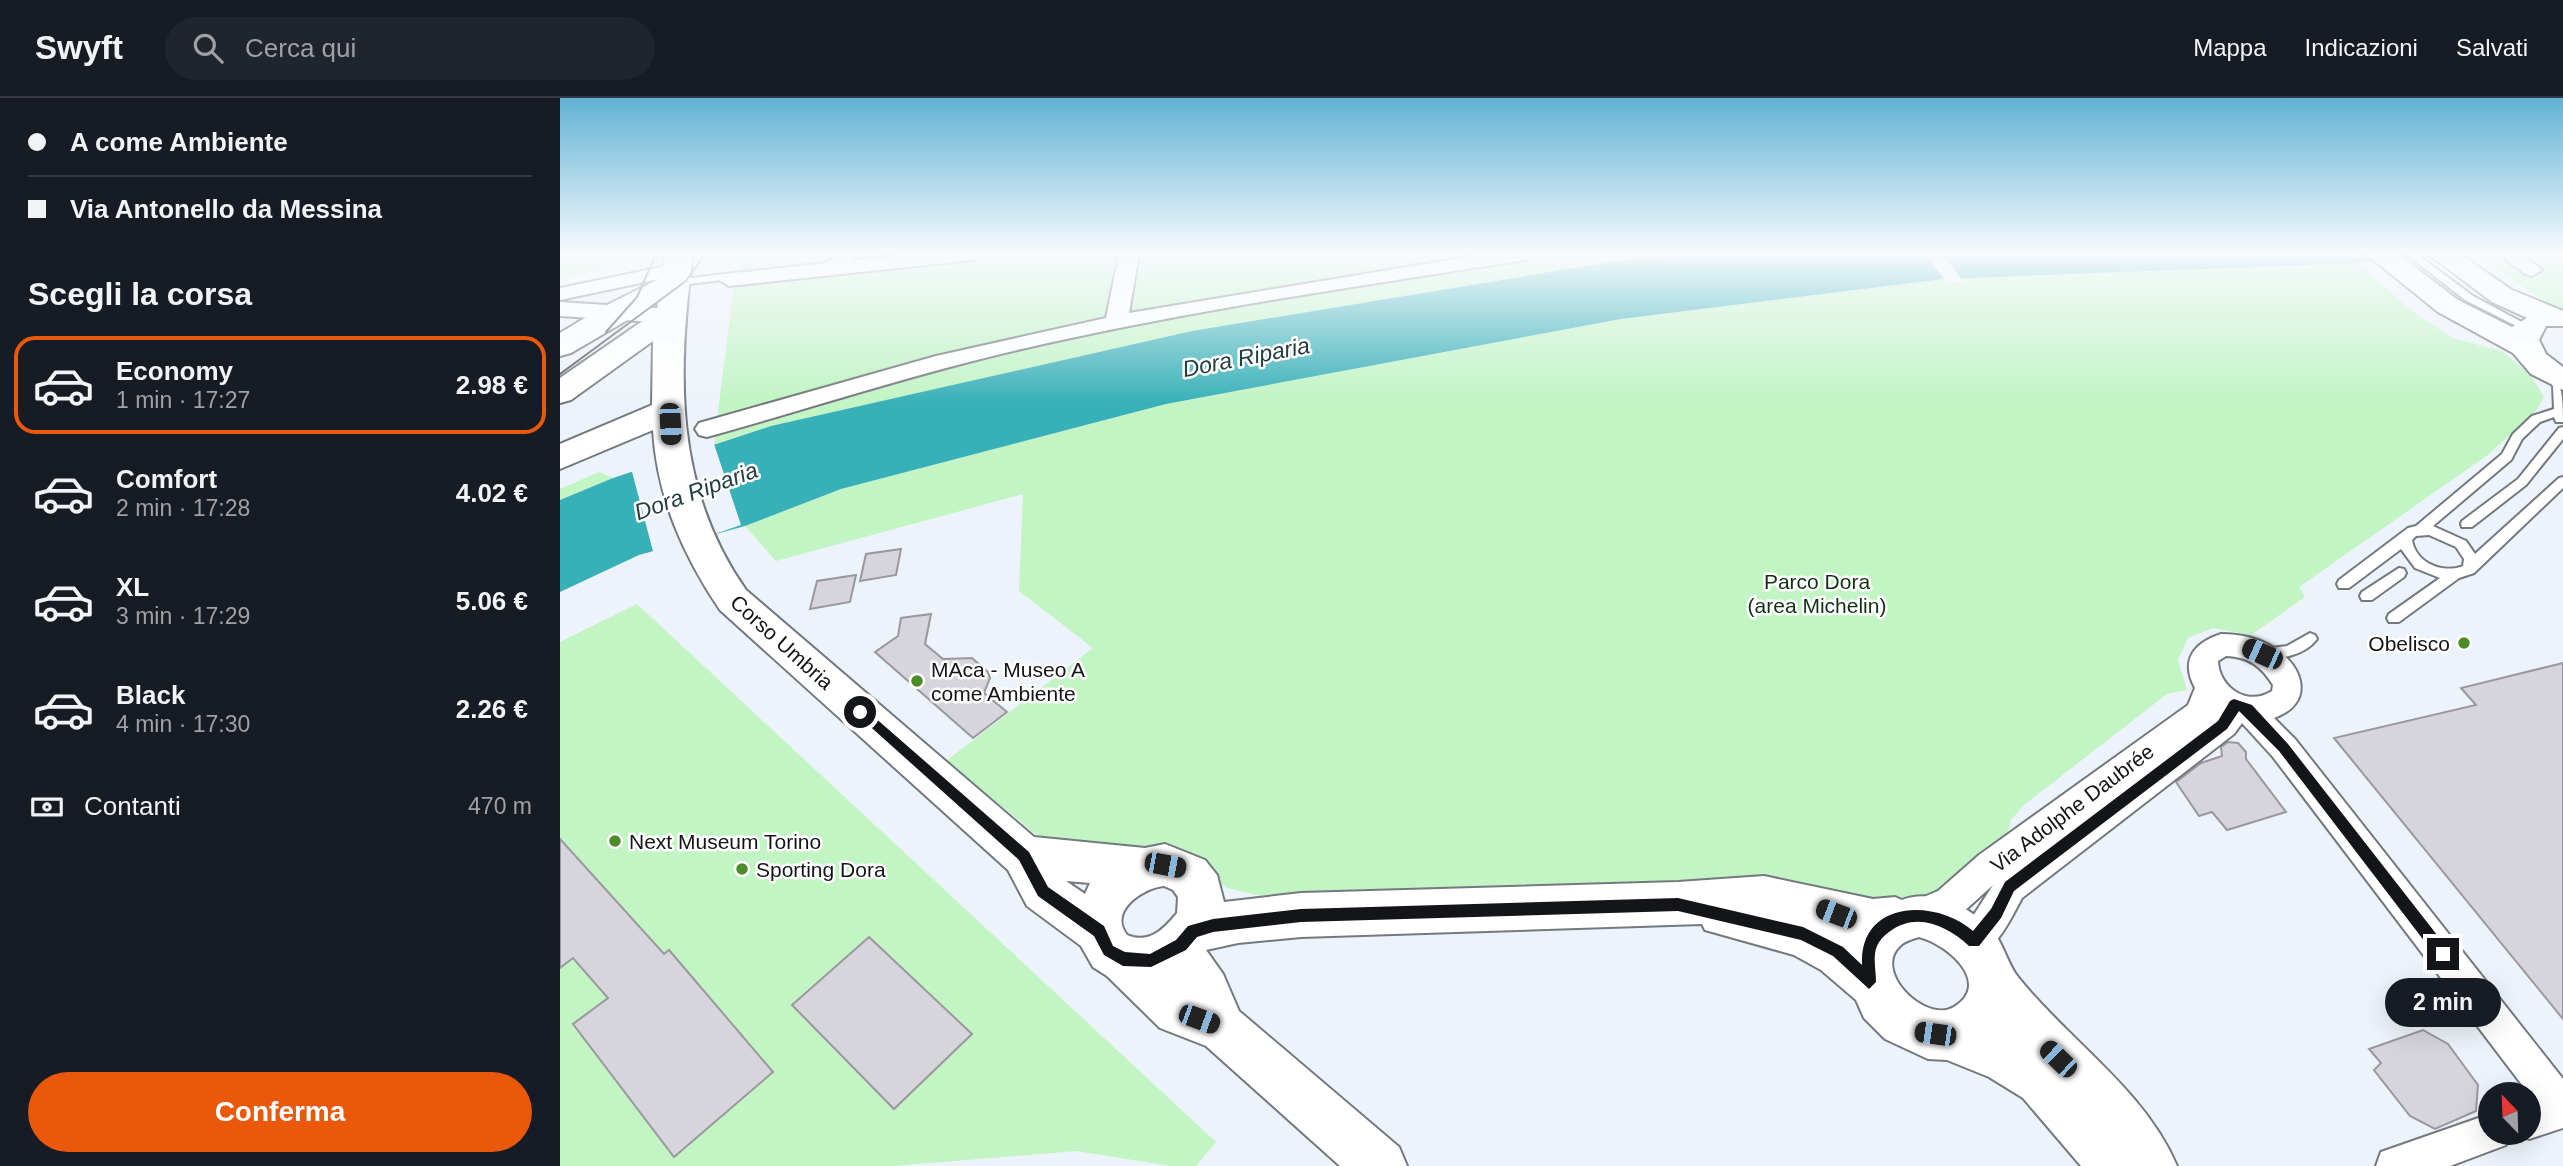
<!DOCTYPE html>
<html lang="it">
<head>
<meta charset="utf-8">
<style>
	:root { --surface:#171b24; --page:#20242c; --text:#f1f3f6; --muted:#9ea1a6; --line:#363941; --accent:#ea580c }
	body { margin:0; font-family:Helvetica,sans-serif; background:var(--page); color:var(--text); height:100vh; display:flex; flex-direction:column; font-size:26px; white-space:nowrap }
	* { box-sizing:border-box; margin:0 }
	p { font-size:23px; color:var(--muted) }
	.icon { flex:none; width:38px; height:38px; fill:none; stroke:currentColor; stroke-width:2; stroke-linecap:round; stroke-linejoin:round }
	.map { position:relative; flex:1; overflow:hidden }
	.sheet { display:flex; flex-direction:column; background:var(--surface); width:560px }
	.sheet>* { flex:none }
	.banner { display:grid; align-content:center; height:154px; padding:0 28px; background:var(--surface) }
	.needle { width:46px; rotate:337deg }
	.buttons { position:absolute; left:1918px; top:984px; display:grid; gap:14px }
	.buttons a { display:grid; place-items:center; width:63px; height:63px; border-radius:50%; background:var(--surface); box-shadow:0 7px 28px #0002; font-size:35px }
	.end { position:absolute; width:32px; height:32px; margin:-16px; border:9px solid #141518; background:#fff; box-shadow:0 0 0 4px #fff }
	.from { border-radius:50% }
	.bubble { position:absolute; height:49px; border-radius:24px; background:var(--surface); box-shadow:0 7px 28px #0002; font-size:23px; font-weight:600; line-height:49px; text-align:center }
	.car { position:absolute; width:21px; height:42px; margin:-21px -10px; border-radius:9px; box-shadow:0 0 5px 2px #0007; background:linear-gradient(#222 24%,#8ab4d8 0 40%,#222 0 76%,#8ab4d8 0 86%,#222 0) }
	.banner b { display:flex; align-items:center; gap:24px; height:66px; font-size:26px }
	.banner b+b { border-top:2px solid var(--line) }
	.banner i { width:18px; height:18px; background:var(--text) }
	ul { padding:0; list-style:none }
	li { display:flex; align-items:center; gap:21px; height:98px; margin:0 14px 10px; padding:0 14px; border:4px solid transparent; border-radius:21px }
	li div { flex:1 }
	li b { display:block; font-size:26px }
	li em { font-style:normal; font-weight:600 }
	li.active { border-color:var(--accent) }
	li>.icon { width:63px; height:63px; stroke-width:1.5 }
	h2 { padding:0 28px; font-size:32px; line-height:84px }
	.pay { display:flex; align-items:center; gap:18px; height:77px; padding:0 28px; font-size:26px }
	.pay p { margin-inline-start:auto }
	.cta { display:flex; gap:14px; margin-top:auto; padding:14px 28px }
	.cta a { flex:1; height:80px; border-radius:42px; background:var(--accent); color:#fff; font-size:28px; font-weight:600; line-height:80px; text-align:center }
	header { display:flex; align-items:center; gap:42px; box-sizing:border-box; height:98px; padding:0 35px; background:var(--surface); border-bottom:2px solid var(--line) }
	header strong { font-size:33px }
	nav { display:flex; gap:38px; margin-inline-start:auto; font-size:24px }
	.search { width:490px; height:63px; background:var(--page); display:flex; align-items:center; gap:18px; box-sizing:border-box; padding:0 24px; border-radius:38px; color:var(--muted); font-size:26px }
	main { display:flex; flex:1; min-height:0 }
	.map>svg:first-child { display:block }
	.green { fill:#c2f4c4 }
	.water { fill:#38b0b7 }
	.pier { fill:#edf3fa }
	.building { fill:#d7d5dc; stroke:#9a979e; stroke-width:2 }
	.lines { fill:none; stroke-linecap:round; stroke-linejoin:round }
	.lane-casing { stroke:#74797f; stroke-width:4 }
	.street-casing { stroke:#74797f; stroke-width:4 }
	.secondary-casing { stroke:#74797f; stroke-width:4 }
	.lane { fill:#fff; fill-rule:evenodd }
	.street { fill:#fff; fill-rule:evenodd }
	.secondary { fill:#fff; fill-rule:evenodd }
	.tram { stroke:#535559; stroke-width:2 }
	.route { fill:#141518 }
	.poi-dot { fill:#4e8b29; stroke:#fff; stroke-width:2.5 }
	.labels { text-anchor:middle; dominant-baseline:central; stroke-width:5; stroke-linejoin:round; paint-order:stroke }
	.park-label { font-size:21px; fill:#113115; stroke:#fff }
	.street-label { font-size:21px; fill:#141518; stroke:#fff }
	.poi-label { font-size:21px; fill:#141518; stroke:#fff; text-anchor:start }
	.water-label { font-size:23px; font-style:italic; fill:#253e40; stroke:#fff }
</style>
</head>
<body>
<header>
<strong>Swyft</strong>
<div class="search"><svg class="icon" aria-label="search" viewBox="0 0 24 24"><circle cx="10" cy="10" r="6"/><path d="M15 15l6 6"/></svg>Cerca qui</div>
<nav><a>Mappa</a><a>Indicazioni</a><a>Salvati</a></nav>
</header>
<main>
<section class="sheet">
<div class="banner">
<b><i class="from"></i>A come Ambiente</b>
<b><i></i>Via Antonello da Messina</b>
</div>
<h2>Scegli la corsa</h2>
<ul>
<li class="active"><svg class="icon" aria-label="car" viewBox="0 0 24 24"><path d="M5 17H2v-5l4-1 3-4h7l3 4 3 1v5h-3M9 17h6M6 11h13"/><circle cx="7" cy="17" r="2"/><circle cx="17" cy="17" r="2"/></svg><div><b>Economy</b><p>1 min · 17:27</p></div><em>2.98 €</em></li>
<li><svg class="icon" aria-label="car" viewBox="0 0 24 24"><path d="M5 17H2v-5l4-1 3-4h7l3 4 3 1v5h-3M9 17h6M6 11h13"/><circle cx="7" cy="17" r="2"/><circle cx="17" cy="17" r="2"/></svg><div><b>Comfort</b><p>2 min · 17:28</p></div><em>4.02 €</em></li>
<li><svg class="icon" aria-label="car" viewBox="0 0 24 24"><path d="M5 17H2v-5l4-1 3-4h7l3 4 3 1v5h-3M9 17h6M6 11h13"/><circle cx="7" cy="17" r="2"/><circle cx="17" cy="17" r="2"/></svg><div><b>XL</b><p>3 min · 17:29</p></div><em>5.06 €</em></li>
<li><svg class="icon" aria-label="car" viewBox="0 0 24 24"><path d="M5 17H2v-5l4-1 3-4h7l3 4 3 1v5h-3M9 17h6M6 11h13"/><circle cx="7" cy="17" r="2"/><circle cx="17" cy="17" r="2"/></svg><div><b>Black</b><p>4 min · 17:30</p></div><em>2.26 €</em></li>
</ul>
<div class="pay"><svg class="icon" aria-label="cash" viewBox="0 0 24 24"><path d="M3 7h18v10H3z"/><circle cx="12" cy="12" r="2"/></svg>Contanti<p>470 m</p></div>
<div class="cta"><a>Conferma</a></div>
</section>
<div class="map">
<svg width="2003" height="1068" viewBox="0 0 2003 1068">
	<rect width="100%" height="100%" fill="#edf3fa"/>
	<path class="green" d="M0,156H63L39,172L0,181Z
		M185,156H1134L1057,163L633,233L211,328L154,346L173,194Z
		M1979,156H2003V215L1927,165Z
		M1799,165L1852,213L1893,240L1942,253L1970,276L1984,299L1976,313L1929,356L1739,489L1745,499L1691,537L1653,530L1628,540L1618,562L1627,592L1607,596L1464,707L1451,722L1446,741L1387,790L1345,803L714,801L667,790L625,763H509L386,663L533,550L459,493L463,396L216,463L185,428L281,391L606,306L1061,221L1384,181Z
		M39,374L53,380L0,402V391Z
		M77,506L656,1044L636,1068H611L516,1053L334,1068H0V544Z"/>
	<path class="water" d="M1134,156H1908L1799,165L1384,181L1061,221L606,306L281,391L185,428L79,457L0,494V402L53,380L211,328L632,233L1057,163Z"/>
	<path class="pier" d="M1365,156H1382L1404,184L1387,185Z
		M153,343L181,427L94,457L71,370Z"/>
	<path class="building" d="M341,451L336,477L300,483L306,456Z
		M296,477L290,504L250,511L257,483Z
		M371,516L365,546L383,561L412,560L428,574L430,580L424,595L447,614L413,640L315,554L338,538L341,520Z
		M2003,565V921L1774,640L1916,607L1901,590Z
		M1668,644L1678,645L1686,654V661L1726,714L1667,732L1652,714L1639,718L1616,684L1641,665L1662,658L1661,649Z
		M0,741L104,856L109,852L213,974L114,1059L13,926L48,900L13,860L0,870Z
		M309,839L412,936L334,1011L232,907Z
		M1863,932L1888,946L1918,987L1916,1013L1875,1031L1850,1018L1814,972L1821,965L1809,951Z"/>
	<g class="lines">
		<defs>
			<path id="lane" d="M1846,156H1857L1913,198L1973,230L1972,232H1964L1905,202Z
				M182,174L186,175V179L114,188L109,185L114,182Z
				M1989,271C2003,281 2003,306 2003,324H1996L1994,319L1980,324L1962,341L1951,362L1873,428L1906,443L1915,456L1999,380L2003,379V390L1914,475L1899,480L1839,524H1829L1827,520L1829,516L1880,480L1855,470L1841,451L1789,490H1779L1777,486L1779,482L1848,430L1856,428L1942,356L1953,336L1972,318L1994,311L1993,288L1983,275ZM1869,437L1896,449L1904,461L1903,468C1882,476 1856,465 1852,442L1856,438Z
				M2003,329V341L1966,387L1912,429H1902L1901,426L1902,423L1958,381L1999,330Z
				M1839,470L1844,471L1846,475L1844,479L1812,502H1802L1800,498L1802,494Z
				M1750,535L1755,537L1757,541C1744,558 1722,560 1702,562L1697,560L1695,556L1697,552L1727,548Z"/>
			<path id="street" d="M278,156H293L295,162L355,156H423L413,162L169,188L159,182L169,176L265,165Z
				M559,156H579L569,215L925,156H975L965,162C792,189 618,214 449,254C347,278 248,311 147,339L139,337L135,331L139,325L376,258L546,220Z
				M1939,156H1962L1982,172L1972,178L1965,176Z
				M116,166L123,168L126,172L123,176L0,202V190Z
				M0,204L109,211L120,218L109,225L0,218Z
				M1661,536C1679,536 1699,540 1714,550C1745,569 1754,606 1714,620L1735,641L2003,981V1030L1969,1041L1956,1035L1969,1034V1003L1973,1002L1969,996L1713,659L1682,625L1674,636L1462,800C1450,822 1438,850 1414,859L1402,855L1397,843L1433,787L1402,815L1359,833L1347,828L1342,817L1347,806L1378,793L1419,757L1628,607L1635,590C1620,562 1634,545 1661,536ZM1666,558C1689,559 1701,568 1713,587L1712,593C1688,609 1659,590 1658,563Z
				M1930,1016V1034H1952L1946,1047L1890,1068H1816L1821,1054Z"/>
			<path id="secondary" d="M105,156H133C117,275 114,390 186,492L474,739L585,750L605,746L645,762L657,777L664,804L741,795L1118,784L1204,778L1313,801L1335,799L1342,802C1370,791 1403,806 1425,825C1443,840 1445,862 1458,879C1508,942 1585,992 1617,1068H1521L1463,1000L1429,979L1387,962L1368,961L1325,941L1304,920L1296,902L1261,872L1234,857L1145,832L1142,826L741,839L678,845L646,852L663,876L679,913L839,1049L847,1068H780L646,948L600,930L547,878L533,869L521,848L467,808L448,772L160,512C123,457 97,399 93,332L0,371V346L92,307L93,243L11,302L0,305V280L97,213L98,204L11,255L0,258V235L43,209L101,180ZM506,783L530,785L525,796ZM604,788L613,792L618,799L617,815C603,832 589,846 567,837C548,813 583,790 604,788ZM1359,839C1387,846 1433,885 1394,909C1366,926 1312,874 1340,848C1344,843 1353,841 1359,839Z
				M1806,156H1838L1898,202L1952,229L1967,220L1932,204L1868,156H1900L1952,192L2003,213V228H1986L1979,242L1986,256L2003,269V292L1971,276L1953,255L1878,214Z"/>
		</defs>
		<use href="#lane" class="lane-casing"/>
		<use href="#street" class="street-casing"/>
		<use href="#secondary" class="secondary-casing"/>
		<use href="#lane" class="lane"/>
		<use href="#street" class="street"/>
		<use href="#secondary" class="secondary"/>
		<path class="tram" d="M46,234L77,199L96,156
			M0,276L126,183L145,156"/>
	</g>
	<linearGradient id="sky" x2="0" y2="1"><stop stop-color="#61b2d4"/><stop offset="0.51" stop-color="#f7fafd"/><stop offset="1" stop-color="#f7fafd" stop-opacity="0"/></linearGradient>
	<rect width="2003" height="305" fill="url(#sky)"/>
	<path class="route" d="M1674,601L1692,607L1728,646L1888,851V861H1878L1719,653L1679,613L1667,631L1454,793L1441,820L1419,848H1409C1387,828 1357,813 1329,834C1322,839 1316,846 1315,856C1314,865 1316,875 1316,884L1309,891L1273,858L1241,842L1118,813L741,824L653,834L637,839L626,852L591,869L563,868L544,857L534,838L478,798L459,762L294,614L300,609L305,611L469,754L488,789L544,828L553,848L565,854L590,856L616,842L628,828L653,821L741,811L1118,800L1243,829L1283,849L1302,867C1299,802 1375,800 1413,833L1431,811L1445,784L1658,623L1670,603Z"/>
	<g class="poi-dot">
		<circle cx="1904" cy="545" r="7"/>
		<circle cx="357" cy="583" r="7"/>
		<circle cx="55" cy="743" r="7"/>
		<circle cx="182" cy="771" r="7"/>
	</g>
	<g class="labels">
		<g class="park-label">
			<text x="1257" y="483">Parco Dora<tspan x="1257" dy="24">(area Michelin)</tspan></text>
		</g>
		<g class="street-label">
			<text transform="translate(222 544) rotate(42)">Corso Umbria</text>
			<text transform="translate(1512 710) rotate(-37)">Via Adolphe Daubrée</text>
		</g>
		<g class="poi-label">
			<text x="1890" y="545" text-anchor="end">Obelisco</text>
			<text x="371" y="571">MAca - Museo A<tspan x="371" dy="24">come Ambiente</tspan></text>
			<text x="69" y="743">Next Museum Torino</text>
			<text x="196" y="771">Sporting Dora</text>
		</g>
		<g class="water-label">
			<text transform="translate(686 259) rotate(-11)">Dora Riparia</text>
			<text transform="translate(136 393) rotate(-20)">Dora Riparia</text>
		</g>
	</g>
</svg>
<div class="buttons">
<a><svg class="needle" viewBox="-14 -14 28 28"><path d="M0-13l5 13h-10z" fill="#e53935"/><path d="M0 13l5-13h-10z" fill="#9ea1a6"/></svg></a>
</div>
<i class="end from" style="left:300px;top:614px"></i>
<i class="end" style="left:1883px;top:856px"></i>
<div class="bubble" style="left:1825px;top:880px;width:116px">2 min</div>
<i class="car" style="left:110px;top:326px;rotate:177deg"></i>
<i class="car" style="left:1702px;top:556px;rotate:294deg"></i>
<i class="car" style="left:605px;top:767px;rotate:101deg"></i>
<i class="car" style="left:1276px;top:816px;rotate:291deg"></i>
<i class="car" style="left:639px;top:921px;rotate:110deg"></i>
<i class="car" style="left:1375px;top:936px;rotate:278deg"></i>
<i class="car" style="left:1498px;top:961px;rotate:314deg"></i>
</div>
</main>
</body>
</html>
